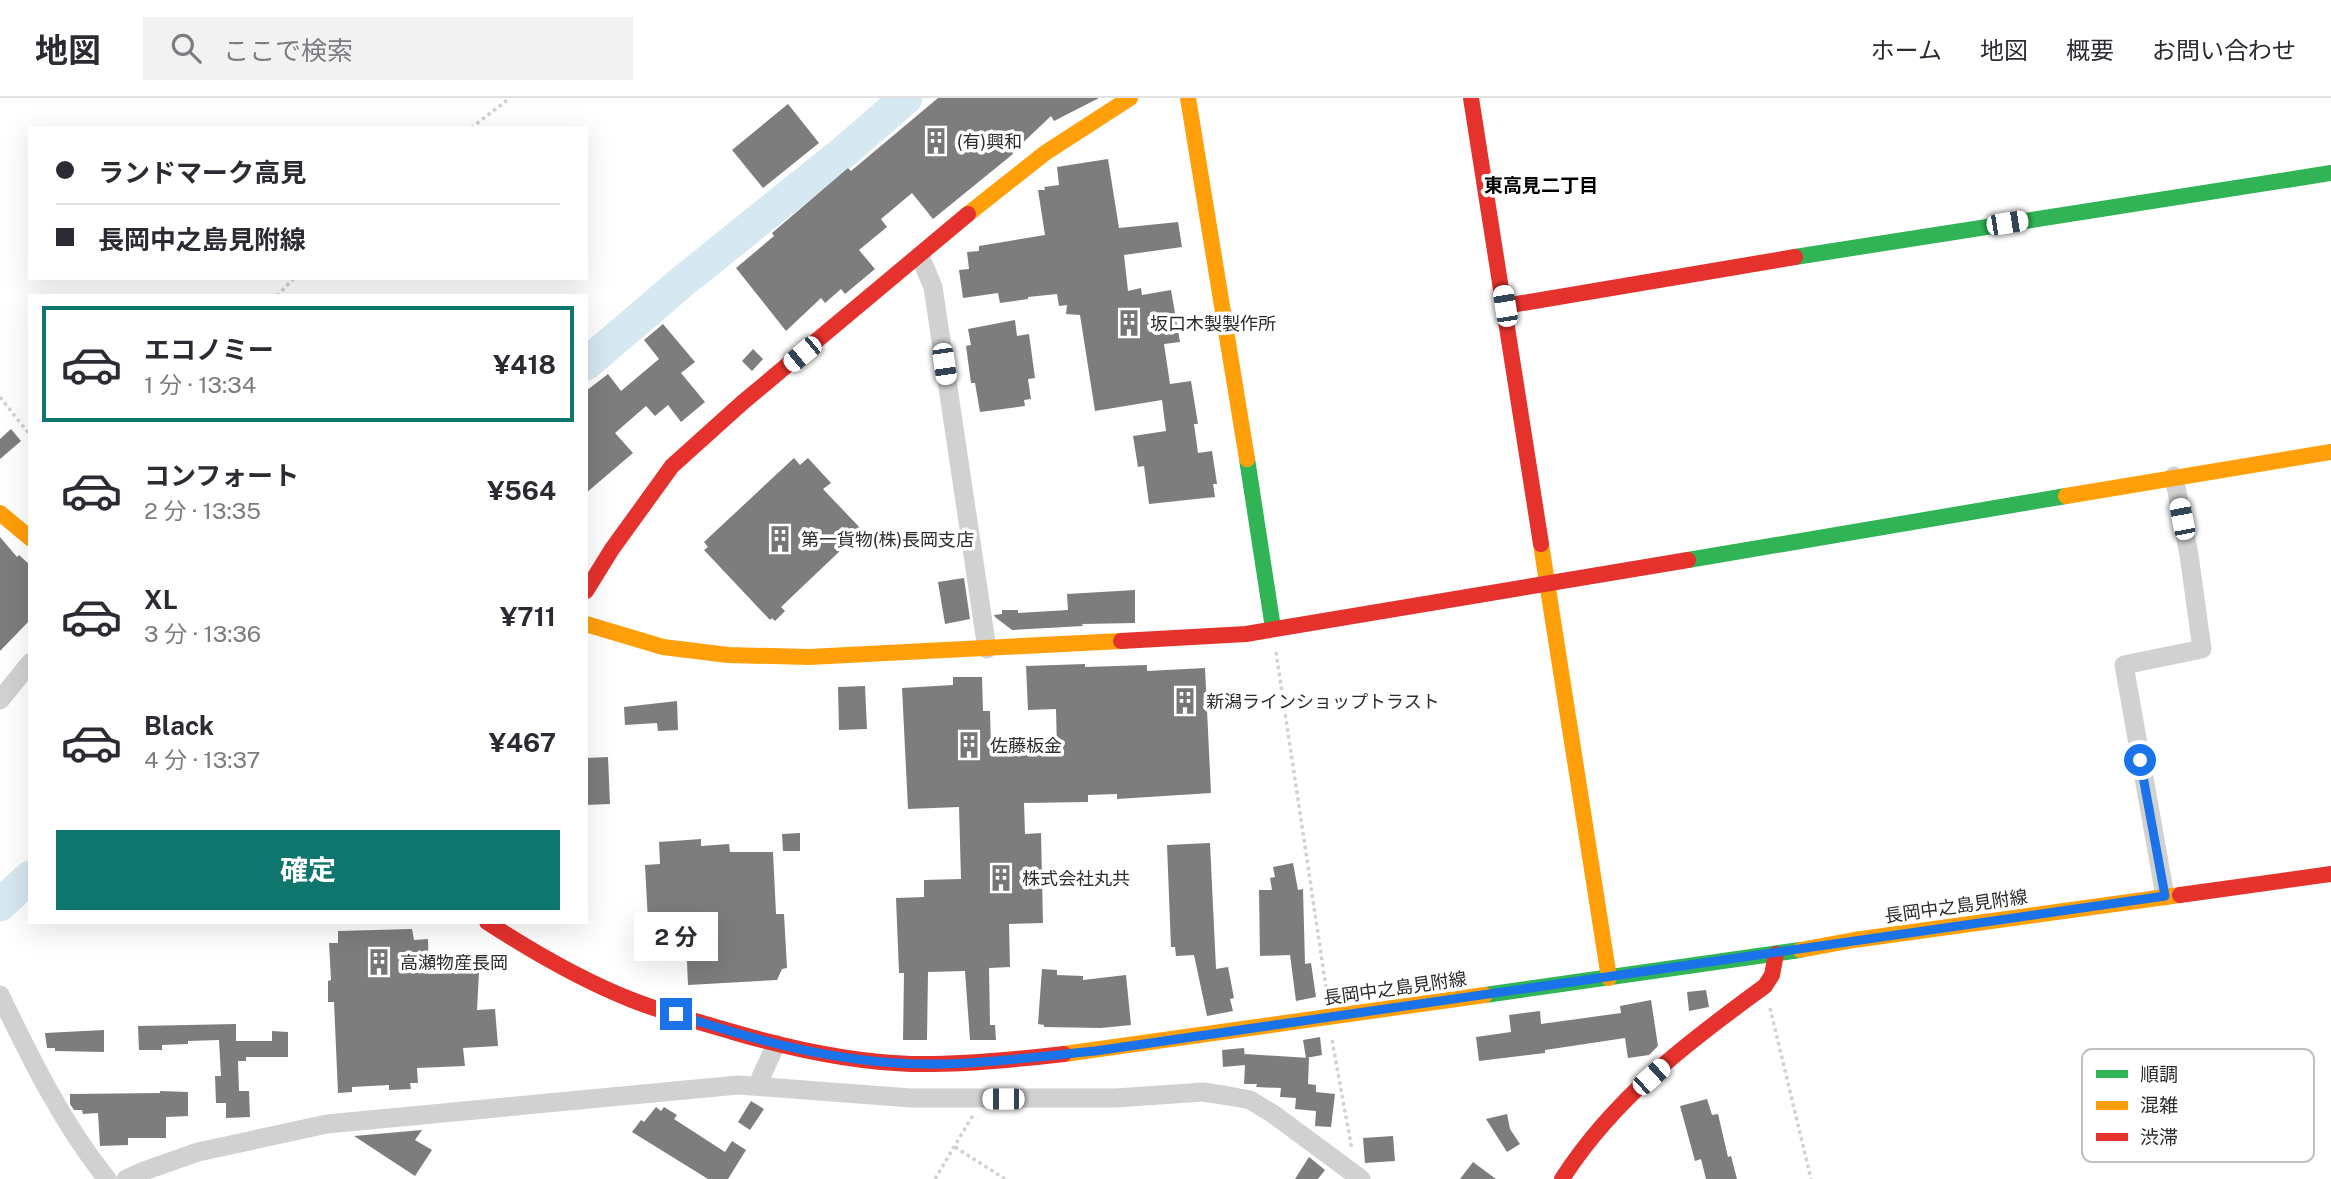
<!DOCTYPE html>
<html lang="ja">
<head>
<meta charset="utf-8">
<style>
	:root { --surface:#fff; --page:#f2f2f3; --text:#2b2b33; --muted:#7c7c81; --line:#e1e1e2; --accent:#0f766e }
	body { margin:0; font-family:"Public Sans","Noto Sans JP",sans-serif; background:var(--page); color:var(--text); height:100vh; display:flex; flex-direction:column; font-size:26px; white-space:nowrap }
	* { box-sizing:border-box; margin:0 }
	p { font-size:23px; color:var(--muted) }
	.icon { flex:none; width:38px; height:38px; fill:none; stroke:currentColor; stroke-width:2; stroke-linecap:round; stroke-linejoin:round }
	.map { position:relative; flex:1; overflow:hidden }
	.panel { position:absolute; left:28px; top:196px; width:560px; height:630px; display:flex; flex-direction:column; background:var(--surface); border-radius:0px; box-shadow:0 7px 28px #0002 }
	.panel>* { flex:none }
	.hud { position:absolute; left:28px; top:28px; width:560px; height:154px; border-radius:0px; box-shadow:0 7px 28px #0002; display:grid; align-content:center; height:154px; padding:0 28px; background:var(--surface) }
	.end { position:absolute; width:32px; height:32px; margin:-16px; border:9px solid #1a73e8; background:#fff; box-shadow:0 0 0 4px #fff }
	.from { border-radius:50% }
	.bubble { position:absolute; height:49px; border-radius:0px; background:var(--surface); box-shadow:0 7px 28px #0002; font-size:23px; font-weight:700; line-height:49px; text-align:center }
	.car { position:absolute; width:21px; height:42px; margin:-21px -10px; border-radius:9px; box-shadow:0 0 5px 2px #0007; background:linear-gradient(#fff 24%,#345 0 40%,#fff 0 76%,#345 0 86%,#fff 0) }
	.hud b { display:flex; align-items:center; gap:24px; height:66px; font-size:26px }
	.hud b+b { border-top:2px solid var(--line) }
	.hud i { width:18px; height:18px; background:var(--text) }
	ul { padding:12px 0 0; list-style:none }
	li { display:flex; align-items:center; gap:21px; height:116px; margin:0 14px 10px; padding:0 14px; border:4px solid transparent; border-radius:0px }
	li div { flex:1 }
	li b { display:block; font-size:26px }
	li em { font-style:normal; font-weight:700 }
	li.selected { border-color:var(--accent) }
	li>.icon { width:63px; height:63px; stroke-width:1.5 }
	.action { display:flex; gap:14px; margin-top:auto; padding:14px 28px }
	.action a { flex:1; height:80px; border-radius:0px; background:var(--accent); color:#fff; font-size:28px; font-weight:700; line-height:80px; text-align:center }
	header { display:flex; align-items:center; gap:42px; box-sizing:border-box; height:98px; padding:0 35px; background:var(--surface); border-bottom:2px solid var(--line) }
	header strong { font-size:33px }
	nav { display:flex; gap:38px; margin-inline-start:auto; font-size:24px }
	.search { width:490px; height:63px; background:var(--page); display:flex; align-items:center; gap:18px; box-sizing:border-box; padding:0 24px; border-radius:0px; color:var(--muted); font-size:26px }
	.map>svg:first-child { display:block }
	.lines { fill:none; stroke-linecap:round; stroke-linejoin:round }
	.river { stroke:#d6e8f1; stroke-width:33 }
	.building { fill:#7d7d7d }
	.path { stroke:#d1d1d1; stroke-width:3.5; stroke-dasharray:3.5 3.5; stroke-linecap:butt }
	.street { stroke:#d1d1d1; stroke-width:19 }
	.fast { stroke:#30b455; stroke-width:16 }
	.slow { stroke:#ff9f0a; stroke-width:16 }
	.jam { stroke:#e5322d; stroke-width:16 }
	.route { stroke:#1a73e8; stroke-width:9 }
	.labels { text-anchor:middle; dominant-baseline:central; stroke-width:7; stroke-linejoin:round; paint-order:stroke }
	.poi-label { font-size:18px; fill:#2c2c2c; stroke:#fff; text-anchor:start }
	.street-label { font-size:18px; fill:#2c2c2c; stroke:#fff }
	.neighbourhood-label { font-size:19px; font-weight:bold; fill:#000; stroke:#fff }
	.key { fill:#fff; stroke:#c0c0c0; stroke-width:2 }
	.key-label { font-size:19px; fill:#2c2c2c }
</style>
</head>
<body>
<header>
<strong>地図</strong>
<div class="search"><svg class="icon" aria-label="search" viewBox="0 0 24 24"><circle cx="10" cy="10" r="6"/><path d="M15 15l6 6"/></svg>ここで検索</div>
<nav><a>ホーム</a><a>地図</a><a>概要</a><a>お問い合わせ</a></nav>
</header>
<div class="map">
<svg width="2331" height="1081" viewBox="0 0 2331 1081">
	<rect width="100%" height="100%" fill="#fff"/>
	<g class="lines">
		<path class="river" d="M586,266L682,184L846,52L906,0
			M0,807L30,779"/>
	</g>
	<path class="building" d="M938,0H1099L1054,23L1051,18L1012,55L1013,56L933,121L912,95L881,121L887,129L859,152L875,171L845,196L841,191L825,205L821,200L786,233L736,170L774,138L772,135L848,70L851,73Z
		M788,6L819,45L763,90L732,52Z
		M1108,61L1119,130L1178,124L1182,149L1124,157L1128,193L1141,190L1142,197L1171,192L1180,244L1164,246L1170,286L1191,283L1198,326H1194L1198,355L1212,353L1217,386H1213L1215,399L1149,406L1144,368L1138,369L1133,338L1166,333L1162,302L1095,313L1080,217L1066,216L1067,207L1059,208L1057,196L1028,199V201L1000,205L998,195L963,200L959,172L969,171L967,154L979,153V148L1045,137L1038,92H1045L1044,89L1059,87L1057,69Z
		M1015,222L1017,238L1029,236L1035,280L1028,281L1031,301L1024,302L1025,308L980,314L975,285H971L966,248L971,247L968,231Z
		M663,226L695,264L681,275L705,304L681,324L668,307L655,318L646,308L615,335L633,355L586,395V293L608,276L621,293L659,261L644,242Z
		M753,251L763,261L752,273L742,263Z
		M11,331L21,343L0,361V341Z
		M794,360L800,367L808,360L831,385L823,391L862,432L781,509L785,513L775,523L772,520L770,522L704,452L708,449L704,444Z
		M0,439L17,459L19,457L30,467V522L0,553Z
		M964,480L970,521L945,526L938,484Z
		M1135,492V525L1082,526L1083,528L1012,532L995,519L994,517L1002,516V512H1018V515L1068,512L1067,496Z
		M1085,566V569L1147,567V573L1205,570L1211,695L1117,701V696L1088,697V704L1024,705L1025,736L1041,735L1043,825L1009,826L1010,869L989,870L990,927H995L996,942H970L965,873L928,874L927,942H903L904,875H899L896,800L924,799V782L961,781L959,709L908,711L902,590L953,587V579H982L983,613H990L991,651L1026,650V654L1057,653L1056,611L1028,612L1026,568Z
		M865,588L867,631L839,632L838,589Z
		M677,603L678,632L658,633L657,625L625,627L624,609Z
		M608,659L610,706L586,707V660Z
		M800,735V753H783L782,736Z
		M701,741V748L729,746L730,754H773L776,816H784L787,870L782,871L777,882L688,887L686,841L649,843L645,767L660,766L659,744Z
		M1210,745L1216,871L1228,869L1234,900L1230,901L1233,913L1207,918L1194,857L1176,858L1175,849H1171L1167,747Z
		M1293,765L1298,792L1303,791L1305,866L1311,865L1316,899L1296,903L1290,857L1260,858L1259,792H1272L1270,780L1275,779L1273,769Z
		M412,831L414,842L428,841L429,876L479,874L477,912L495,911L498,948L463,950L465,968L417,970L418,985H410L411,991L389,992V987L352,989V994L338,995L334,904H328V883L331,882L329,845H338V833Z
		M1042,871L1057,872V877L1083,878V882L1126,877L1131,927L1101,930L1044,929V927L1038,926Z
		M1706,892L1709,909L1689,913L1687,894Z
		M1651,902L1658,948L1649,957L1628,960L1625,940L1545,952V955L1479,963L1476,939L1511,934L1509,917L1540,913L1541,926L1621,915L1620,908Z
		M236,926V943H272V933L288,934V959H246V963H238L239,993H249L250,1019L226,1020V1005H216L215,978H221L219,942L188,943V946L162,947V952H139L138,928Z
		M104,932V954L55,953V950H47L45,935Z
		M1320,939L1322,957L1306,960L1303,942Z
		M1244,950L1245,959V956L1309,960L1308,986L1316,987V994L1335,996L1331,1029L1315,1028L1316,1013L1295,1011L1296,1000L1280,999L1281,990L1256,989L1257,986H1244L1245,967L1223,969L1222,952Z
		M160,993L188,994V1018L166,1019V1040H128V1047L100,1048L98,1015L83,1016L82,1012H74L70,1006V996L160,995Z
		M1707,1001L1712,1017L1718,1016L1728,1059L1731,1058L1737,1081H1706L1701,1061L1695,1063L1680,1008Z
		M751,1003L764,1011L750,1032L738,1024Z
		M656,1009L661,1013L664,1009L677,1017L674,1021L725,1054L732,1043L746,1052L728,1081H708L632,1034L641,1022L644,1024Z
		M1507,1016L1510,1031L1520,1046L1507,1054L1486,1021Z
		M422,1032L415,1042L432,1052L415,1078L354,1038Z
		M1393,1038L1395,1063L1365,1065L1363,1040Z
		M1309,1059L1325,1072L1318,1081H1295Z
		M1473,1064L1496,1081H1460Z"/>
	<g class="lines">
		<path class="path" d="M471,30L510,0
			M277,198L294,180
			M0,299L30,337
			M1276,554L1327,896
			M1770,910L1811,1081
			M1332,942L1352,1052
			M955,1049L1005,1081
			M935,1081L973,1017"/>
		<path class="street" d="M920,158L933,189L987,551
			M0,602L30,565
			M2165,798L2124,567L2202,551L2189,457L2174,378
			M0,897C31,961 62,1025 107,1081
			M757,988L776,946
			M126,1081L144,1073L198,1054L327,1026L738,987L911,1000H1116L1203,994L1229,998L1250,1002L1273,1016L1361,1081"/>
		<path class="fast" d="M1795,159L2331,75
			M1247,361L1273,530
			M1688,462L2066,398
			M1485,897L1800,852"/>
		<path class="slow" d="M1188,0L1247,361
			M968,116L1045,55L1130,0
			M2066,398L2331,354
			M0,415L30,440
			M1541,446L1609,880
			M586,526L663,549L728,557L809,559L1121,543
			M1800,852L1854,842L2180,797
			M1064,956L1485,897"/>
		<path class="jam" d="M1471,0L1541,446
			M1505,208L1795,159
			M586,493L612,451L672,368L742,305L968,116
			M1121,543L1246,536L1688,462
			M2180,797L2331,776
			M487,824C533,854 581,882 632,902C665,915 699,924 733,934C791,951 850,964 911,966C962,967 1013,962 1064,956
			M1562,1081C1614,1000 1688,944 1765,888L1772,877L1776,856"/>
	</g>
	<g class="lines">
		<path class="route" d="M676,916C762,945 850,968 941,966C993,965 1044,958 1095,953L2165,798L2140,662"/>
	</g>
	<defs>
		<symbol id="building-bare" viewBox="-9 -9 18 18"><path d="M-4-6H4V6H1V3H-1V6H-4ZM-2.5-4.3h1.7v1.8h-1.7ZM.8-4.3h1.7v1.8H.8ZM-2.5-1h1.7V.8h-1.7ZM.8-1h1.7V.8H.8Z" fill="#767676" stroke="#fff" stroke-width="2.5" paint-order="stroke"/></symbol>
	</defs>
	<g fill-rule="evenodd">
		<use href="#building-bare" x="917" y="24" width="38" height="38"/>
		<use href="#building-bare" x="1110" y="206" width="38" height="38"/>
		<use href="#building-bare" x="761" y="422" width="38" height="38"/>
		<use href="#building-bare" x="1166" y="584" width="38" height="38"/>
		<use href="#building-bare" x="950" y="628" width="38" height="38"/>
		<use href="#building-bare" x="982" y="761" width="38" height="38"/>
		<use href="#building-bare" x="360" y="845" width="38" height="38"/>
	</g>
	<g class="labels">
		<g class="poi-label">
			<text x="957" y="43">(有)興和</text>
			<text x="1150" y="225">坂口木製製作所</text>
			<text x="801" y="441">第一貨物(株)長岡支店</text>
			<text x="1206" y="603">新潟ラインショップトラスト</text>
			<text x="990" y="647">佐藤板金</text>
			<text x="1022" y="780">株式会社丸共</text>
			<text x="400" y="864">高瀬物産長岡</text>
		</g>
		<g class="street-label">
			<text transform="translate(1956 808) rotate(-8)">長岡中之島見附線</text>
			<text transform="translate(1395 890) rotate(-8)">長岡中之島見附線</text>
		</g>
		<g class="neighbourhood-label">
			<text x="1541" y="87">東高見二丁目</text>
		</g>
	</g>
	<rect x="2082" y="951" width="232" height="113" rx="10" class="key"/>
	<rect x="2096" y="972" width="32" height="8" fill="#30b455"/>
	<rect x="2096" y="1003" width="32" height="9" fill="#ff9f0a"/>
	<rect x="2096" y="1035" width="32" height="8" fill="#e5322d"/>
	<g class="key-label">
		<text x="2140" y="983">順調</text>
		<text x="2140" y="1014">混雑</text>
		<text x="2140" y="1046">渋滞</text>
	</g>
</svg>
<i class="end from" style="left:2140px;top:662px"></i>
<i class="end" style="left:676px;top:916px"></i>
<div class="bubble" style="left:634px;top:814px;width:84px">2 分</div>
<i class="car" style="left:2007px;top:125px;rotate:81deg"></i>
<i class="car" style="left:1505px;top:208px;rotate:351deg"></i>
<i class="car" style="left:802px;top:256px;rotate:230deg"></i>
<i class="car" style="left:944px;top:266px;rotate:172deg"></i>
<i class="car" style="left:2182px;top:421px;rotate:349deg"></i>
<i class="car" style="left:1651px;top:979px;rotate:48deg"></i>
<i class="car" style="left:1003px;top:1001px;rotate:270deg"></i>
<div class="hud">
<b><i class="from"></i>ランドマーク高見</b>
<b><i></i>長岡中之島見附線</b>
</div>
<section class="panel">
<ul>
<li class="selected"><svg class="icon" aria-label="car" viewBox="0 0 24 24"><path d="M5 17H2v-5l4-1 3-4h7l3 4 3 1v5h-3M9 17h6M6 11h13"/><circle cx="7" cy="17" r="2"/><circle cx="17" cy="17" r="2"/></svg><div><b>エコノミー</b><p>1 分 · 13:34</p></div><em>¥418</em></li>
<li><svg class="icon" aria-label="car" viewBox="0 0 24 24"><path d="M5 17H2v-5l4-1 3-4h7l3 4 3 1v5h-3M9 17h6M6 11h13"/><circle cx="7" cy="17" r="2"/><circle cx="17" cy="17" r="2"/></svg><div><b>コンフォート</b><p>2 分 · 13:35</p></div><em>¥564</em></li>
<li><svg class="icon" aria-label="car" viewBox="0 0 24 24"><path d="M5 17H2v-5l4-1 3-4h7l3 4 3 1v5h-3M9 17h6M6 11h13"/><circle cx="7" cy="17" r="2"/><circle cx="17" cy="17" r="2"/></svg><div><b>XL</b><p>3 分 · 13:36</p></div><em>¥711</em></li>
<li><svg class="icon" aria-label="car" viewBox="0 0 24 24"><path d="M5 17H2v-5l4-1 3-4h7l3 4 3 1v5h-3M9 17h6M6 11h13"/><circle cx="7" cy="17" r="2"/><circle cx="17" cy="17" r="2"/></svg><div><b>Black</b><p>4 分 · 13:37</p></div><em>¥467</em></li>
</ul>
<div class="action"><a>確定</a></div>
</section>
</div>
</body>
</html>
